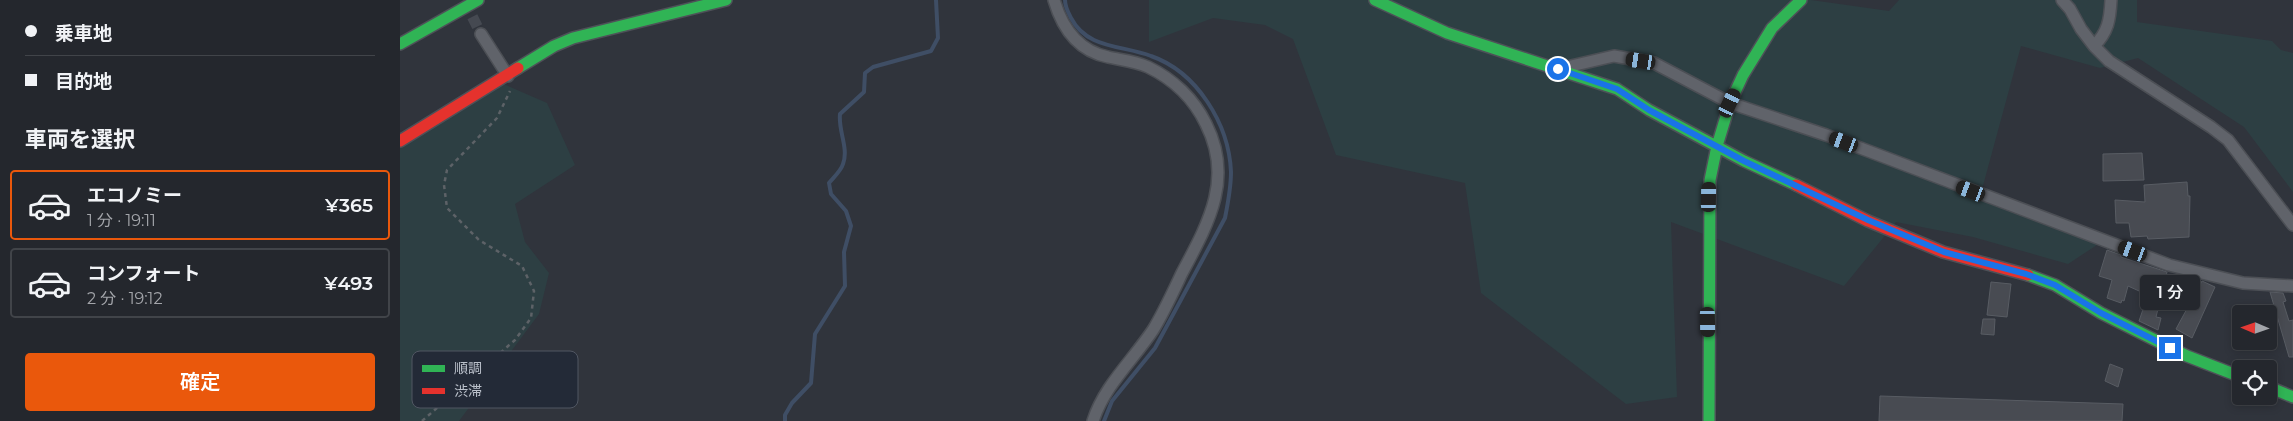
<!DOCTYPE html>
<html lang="ja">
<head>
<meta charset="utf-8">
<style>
	:root { --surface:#24272d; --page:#303339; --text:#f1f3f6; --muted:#a3a5aa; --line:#414449; --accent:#ea580c }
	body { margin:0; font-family:Montserrat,"Noto Sans JP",sans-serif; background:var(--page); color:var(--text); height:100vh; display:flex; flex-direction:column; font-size:19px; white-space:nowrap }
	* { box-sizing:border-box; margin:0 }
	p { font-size:16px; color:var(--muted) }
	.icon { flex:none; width:28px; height:28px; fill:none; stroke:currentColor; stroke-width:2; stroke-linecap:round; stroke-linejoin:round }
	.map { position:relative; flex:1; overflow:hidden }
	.drawer { display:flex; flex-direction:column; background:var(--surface); width:400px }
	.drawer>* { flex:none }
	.banner { display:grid; align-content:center; height:110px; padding:0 25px; background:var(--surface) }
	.needle { width:32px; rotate:272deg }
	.fabs { position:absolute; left:1832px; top:305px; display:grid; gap:10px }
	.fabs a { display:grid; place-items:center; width:45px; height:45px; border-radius:5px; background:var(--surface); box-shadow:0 2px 8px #0003,0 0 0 1px var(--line); font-size:25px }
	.end { position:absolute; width:22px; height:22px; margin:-11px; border:6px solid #1a73e8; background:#fff; box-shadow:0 0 0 2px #fff }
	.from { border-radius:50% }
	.bubble { position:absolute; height:35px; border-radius:5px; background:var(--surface); box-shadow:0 2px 8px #0003,0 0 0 1px var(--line); font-size:16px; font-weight:600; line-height:35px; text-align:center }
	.car { position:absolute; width:15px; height:30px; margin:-15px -8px; border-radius:6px; box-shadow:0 0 4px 1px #0007; background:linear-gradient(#222 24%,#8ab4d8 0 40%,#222 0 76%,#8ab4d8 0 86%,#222 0) }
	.banner b { display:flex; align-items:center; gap:18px; height:48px; font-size:19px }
	.banner b+b { border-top:1px solid var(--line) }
	.banner i { width:12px; height:12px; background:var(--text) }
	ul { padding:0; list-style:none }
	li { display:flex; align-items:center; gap:15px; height:70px; margin:0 10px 8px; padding:0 15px; border:2px solid var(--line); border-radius:5px }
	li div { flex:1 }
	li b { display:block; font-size:19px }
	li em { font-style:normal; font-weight:600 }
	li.on { border-color:var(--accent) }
	li>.icon { width:45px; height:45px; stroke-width:1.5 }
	h2 { padding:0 25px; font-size:22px; line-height:60px }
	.button { display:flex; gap:10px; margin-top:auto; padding:10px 25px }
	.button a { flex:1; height:58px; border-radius:5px; background:var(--accent); color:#fff; font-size:20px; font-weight:600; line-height:58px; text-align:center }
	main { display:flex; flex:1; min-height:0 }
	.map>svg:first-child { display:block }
	.green { fill:#2d3f43 }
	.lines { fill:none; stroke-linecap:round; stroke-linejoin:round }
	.stream { stroke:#3f4e65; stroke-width:4 }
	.building { fill:#484b52; stroke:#585c63 }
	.street-tunnel { stroke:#454951; stroke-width:11; stroke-dasharray:11 5.5; stroke-linecap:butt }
	.street-casing { stroke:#4c4f55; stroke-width:14 }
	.fast-casing { stroke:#4e5158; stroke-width:14 }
	.jam-casing { stroke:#4e5158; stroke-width:14 }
	.path { stroke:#5d6267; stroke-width:2.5; stroke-dasharray:4 4; stroke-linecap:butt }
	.street { stroke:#60636a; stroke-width:11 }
	.fast { stroke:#30b455; stroke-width:11 }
	.jam { stroke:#e5322d; stroke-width:11 }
	.route { stroke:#1a73e8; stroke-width:6 }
	.key { fill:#232a37; stroke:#515763; stroke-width:1 }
	.key-label { font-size:14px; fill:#bbc1cb }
</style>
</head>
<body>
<main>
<section class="drawer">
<div class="banner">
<b><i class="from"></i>乗車地</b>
<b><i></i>目的地</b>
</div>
<h2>車両を選択</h2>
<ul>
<li class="on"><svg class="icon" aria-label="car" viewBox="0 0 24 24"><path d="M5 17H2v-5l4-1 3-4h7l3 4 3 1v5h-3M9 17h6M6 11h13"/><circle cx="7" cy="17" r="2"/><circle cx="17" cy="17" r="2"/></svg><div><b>エコノミー</b><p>1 分 · 19:11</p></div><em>¥365</em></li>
<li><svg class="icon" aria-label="car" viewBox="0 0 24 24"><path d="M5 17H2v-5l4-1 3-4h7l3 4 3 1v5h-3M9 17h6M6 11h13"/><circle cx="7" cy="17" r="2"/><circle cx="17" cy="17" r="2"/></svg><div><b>コンフォート</b><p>2 分 · 19:12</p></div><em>¥493</em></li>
</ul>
<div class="button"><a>確定</a></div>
</section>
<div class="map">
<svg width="1893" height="421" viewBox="0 0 1893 421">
	<rect width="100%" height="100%" fill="#30343c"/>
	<path class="green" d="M749,0H1411L1489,11L1499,0H1737V22L1872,41L1881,50L1893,53V192L1844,127L1738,58L1700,68L1621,46L1581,193L1703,241L1668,264L1573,237L1496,222L1444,286L1271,222L1277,397L1226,404L1081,293L1065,183L936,155L893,39L865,25L813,18L749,42Z
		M99,82L147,103L175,165L115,204L125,242L149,273L139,314L59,421H0V142Z"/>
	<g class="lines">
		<path class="stream" d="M665,0C665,7 668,12 671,18C687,49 722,45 751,56C797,72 829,124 831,172C831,188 828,203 825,218L755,348L712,401L704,421
			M385,421V415L392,403L411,383L415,334L445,286L444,252L451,226L446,211L431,194L429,183C433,178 441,171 443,164C449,148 438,131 440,114L464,92L465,73L473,67L531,51L538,38L536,0"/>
	</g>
	<path class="building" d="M1742,153L1744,180L1703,181V154Z
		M1787,182L1788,196H1790L1789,237L1748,239L1747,236L1731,237L1729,223H1716L1715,200L1745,202L1744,185Z
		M1707,250L1721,255V257L1767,272L1756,317L1761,318L1758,330L1739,321L1748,295L1728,286L1724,301L1722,300L1721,303L1707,298L1712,280L1699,276Z
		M1802,281L1815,287L1792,338L1776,329Z
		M1591,282L1611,284L1607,317L1587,315Z
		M1870,292L1883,293L1886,301L1883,302L1889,321L1893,320V357H1889Z
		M1583,319H1595L1594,335L1581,334Z
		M1710,364L1723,369L1718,387L1705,381Z
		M1480,396L1723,404L1722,421H1479Z"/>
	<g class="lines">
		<path class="street-tunnel" d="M65,2L81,34"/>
		<defs>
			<path id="street" d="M654,0C662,27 678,51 708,57C721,60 735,61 748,67C773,79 794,99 806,124C834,179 808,224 782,273C773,292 764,312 753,330C733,360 704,386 693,421
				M1662,0L1670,9L1681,29L1694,46L1709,61L1811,127L1828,140L1893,225
				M81,34L108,76
				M1694,46C1708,32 1710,20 1711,0
				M1158,69L1214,56L1254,63L1330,103L1426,135L1769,265L1843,283L1893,286"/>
			<path id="fast" d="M975,0L1047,33L1217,89L1249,110L1344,161L1396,185
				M0,44L78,0
				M118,68L154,46L173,38L326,0
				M1628,275L1655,285L1701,313L1787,356L1841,377
				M1869,387L1893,397
				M1309,421L1310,180L1317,146L1330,103L1343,75L1372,28L1401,0"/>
			<path id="jam" d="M0,141L118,68
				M1396,185L1468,221L1543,252L1628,275"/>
		</defs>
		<use href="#street" class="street-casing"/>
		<use href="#fast" class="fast-casing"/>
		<use href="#jam" class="jam-casing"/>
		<path class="path" d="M22,421L115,340L131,318L134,291L122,266L79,240L47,208L44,185L47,170L97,118L110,91"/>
		<use href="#street" class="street"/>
		<use href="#fast" class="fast"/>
		<use href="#jam" class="jam"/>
	</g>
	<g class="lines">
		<path class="route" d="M1158,69L1217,89L1249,110L1344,161L1468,220L1544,252L1626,274L1655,285L1701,313L1770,348"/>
	</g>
	<rect x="12" y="351" width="166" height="57" rx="8" class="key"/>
	<rect x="22" y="365" width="23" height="7" fill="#30b455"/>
	<rect x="22" y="388" width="23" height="6" fill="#e5322d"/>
	<g class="key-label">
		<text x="54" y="373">順調</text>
		<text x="54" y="396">渋滞</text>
	</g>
</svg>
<div class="fabs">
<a><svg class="needle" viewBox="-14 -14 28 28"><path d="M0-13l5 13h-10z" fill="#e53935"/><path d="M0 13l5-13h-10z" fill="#a3a5aa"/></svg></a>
<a><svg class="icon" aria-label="locate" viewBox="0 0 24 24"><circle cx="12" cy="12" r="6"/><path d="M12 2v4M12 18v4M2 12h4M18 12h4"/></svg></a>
</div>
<i class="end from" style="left:1158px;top:69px"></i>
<i class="end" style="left:1770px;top:348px"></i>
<div class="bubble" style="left:1740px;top:275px;width:60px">1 分</div>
<i class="car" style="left:1241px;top:61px;rotate:279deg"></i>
<i class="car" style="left:1330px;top:103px;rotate:25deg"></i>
<i class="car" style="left:1444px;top:142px;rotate:291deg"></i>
<i class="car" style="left:1571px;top:191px;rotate:291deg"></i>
<i class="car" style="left:1309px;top:197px;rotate:1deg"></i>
<i class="car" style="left:1733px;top:251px;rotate:291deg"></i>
<i class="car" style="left:1308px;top:322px;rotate:179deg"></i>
</div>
</main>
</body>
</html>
